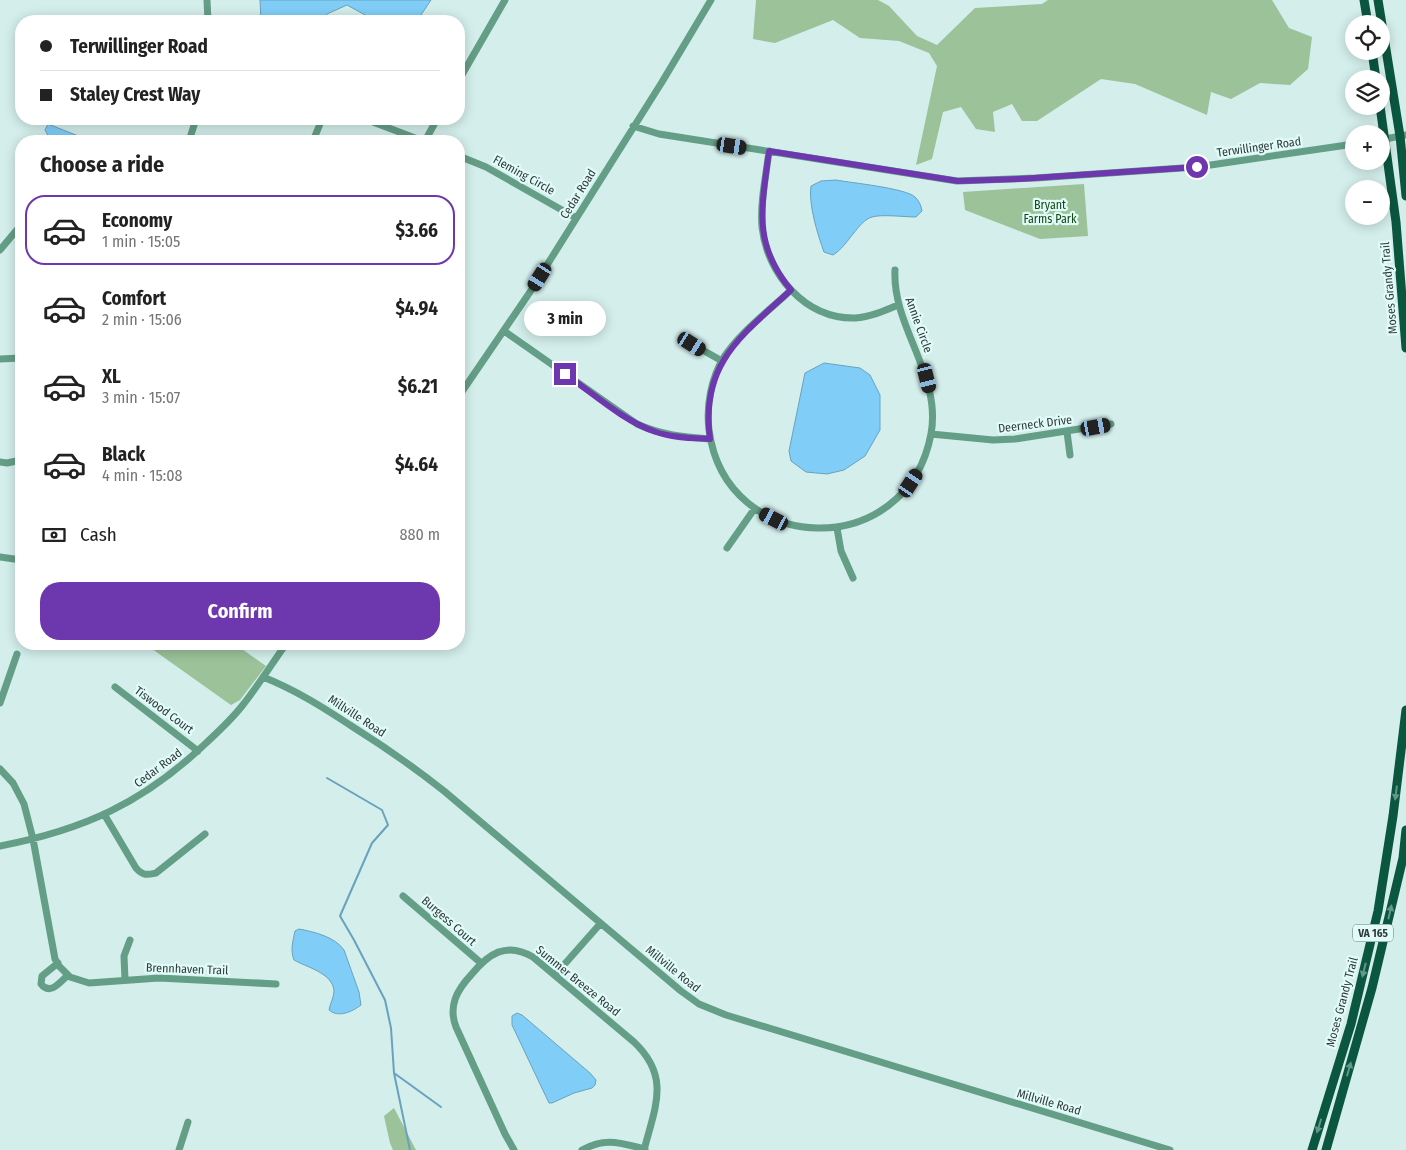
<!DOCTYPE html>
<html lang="en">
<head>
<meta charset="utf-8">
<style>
	:root { --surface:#fff; --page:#f2f2f2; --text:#222; --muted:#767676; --line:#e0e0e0; --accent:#6d37ae }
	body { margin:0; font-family:"Fira Sans Condensed",sans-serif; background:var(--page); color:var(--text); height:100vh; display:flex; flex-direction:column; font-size:19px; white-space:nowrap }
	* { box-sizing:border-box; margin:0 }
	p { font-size:16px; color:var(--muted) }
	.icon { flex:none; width:28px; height:28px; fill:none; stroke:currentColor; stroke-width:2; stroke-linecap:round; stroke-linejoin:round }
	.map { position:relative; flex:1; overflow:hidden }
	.sheet { position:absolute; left:15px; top:135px; width:450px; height:515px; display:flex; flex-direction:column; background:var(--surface); border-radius:20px; box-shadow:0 2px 12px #0003 }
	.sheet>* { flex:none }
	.guide { position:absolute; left:15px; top:15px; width:450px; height:110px; border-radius:20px; box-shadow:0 2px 12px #0003; display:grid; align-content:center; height:110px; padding:0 25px; background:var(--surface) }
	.tools { position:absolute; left:1345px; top:15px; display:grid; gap:10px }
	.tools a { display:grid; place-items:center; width:45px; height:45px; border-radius:50%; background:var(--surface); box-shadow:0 2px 12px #0003; font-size:25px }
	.end { position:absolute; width:22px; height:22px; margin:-11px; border:6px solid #6d37ae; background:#fff; box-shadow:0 0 0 2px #fff }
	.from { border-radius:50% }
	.bubble { position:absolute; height:35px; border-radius:18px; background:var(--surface); box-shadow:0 2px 12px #0003; font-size:16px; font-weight:700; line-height:35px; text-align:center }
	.car { position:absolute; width:15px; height:30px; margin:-15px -8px; border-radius:6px; box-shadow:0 0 4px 1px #0007; background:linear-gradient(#222 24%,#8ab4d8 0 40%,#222 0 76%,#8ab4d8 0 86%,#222 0) }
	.guide b { display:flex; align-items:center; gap:18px; height:48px; font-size:19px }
	.guide b+b { border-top:1px solid var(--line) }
	.guide i { width:12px; height:12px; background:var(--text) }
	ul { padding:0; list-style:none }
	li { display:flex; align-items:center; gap:15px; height:70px; margin:0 10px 8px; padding:0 15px; border:2px solid transparent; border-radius:20px }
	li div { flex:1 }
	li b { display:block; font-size:19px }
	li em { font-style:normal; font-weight:700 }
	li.selected { border-color:var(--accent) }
	li>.icon { width:45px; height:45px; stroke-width:1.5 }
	h2 { padding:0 25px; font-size:22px; line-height:60px }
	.pay { display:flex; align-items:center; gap:12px; height:55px; padding:0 25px; font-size:19px }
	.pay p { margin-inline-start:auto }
	.primary-button { display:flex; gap:10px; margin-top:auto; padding:10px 25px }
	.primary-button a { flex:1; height:58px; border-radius:20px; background:var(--accent); color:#fff; font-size:20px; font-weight:700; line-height:58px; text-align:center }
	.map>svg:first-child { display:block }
	.green { fill:#9bc299 }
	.water { fill:#80cef7; stroke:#68a2be }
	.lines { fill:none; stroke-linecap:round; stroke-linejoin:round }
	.stream { stroke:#68a2be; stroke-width:2 }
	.minor { stroke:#649e86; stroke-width:7 }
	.major { stroke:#0b563f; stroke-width:9 }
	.oneway { fill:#619889 }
	.route { stroke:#6d37ae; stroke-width:6 }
	.labels { text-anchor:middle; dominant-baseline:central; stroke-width:4.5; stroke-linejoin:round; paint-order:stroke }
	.shield { fill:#e1fbf8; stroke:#657472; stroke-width:1 }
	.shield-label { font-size:11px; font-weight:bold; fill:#303a39 }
	.street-label { font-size:12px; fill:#303a39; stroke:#e1fbf8 }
	.park-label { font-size:12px; fill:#124914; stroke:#e1fbf8 }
</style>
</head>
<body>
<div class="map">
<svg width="1406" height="1150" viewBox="0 0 1406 1150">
	<rect width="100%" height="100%" fill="#d3eeeb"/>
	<path class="green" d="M756,0H878L889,6L917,36L937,45L975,8L1042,4L1048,0H1272L1289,28L1312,37L1308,69L1290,85L1260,83L1231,99L1211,92L1207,115L1135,84L1101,79L1037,121H1022L1012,104L993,112L995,132L976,129L961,107L943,112L932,159L916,165L937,66L929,53L899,41L860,38L833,20L775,43L753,39Z
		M1084,184L1088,236L1040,239L965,210L963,192Z
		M145,644H235L266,666L240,700L231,705Z
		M394,1108L416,1150H393L390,1143L384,1116Z"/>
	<path class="water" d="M260,0H431L421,15L404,21H376L347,5L327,14L323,21H261Z
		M48,124L86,139L85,141H51L45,130Z
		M836,180C852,183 905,188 915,197C919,201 921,205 922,211L916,217C906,217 881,214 872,217C858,221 848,246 833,255L824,252C818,236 808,203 811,186L821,181Z
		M824,363L860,368L870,375L880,395V430L865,456L844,470L827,474L806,472L791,461L789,451L805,373Z
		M299,929C315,932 335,937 344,950L359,992L361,1005C352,1012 338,1018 329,1010C330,1004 334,997 334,991C333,973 306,967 294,960C290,950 293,941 295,931Z
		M517,1013L522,1015L590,1073L596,1080L595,1085L592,1088L574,1093L552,1103H549L512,1025V1016Z"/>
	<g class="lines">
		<path class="stream" d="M327,778L382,810L388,825L372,843L340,916L354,940L385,1000L391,1028L394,1073L410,1150
			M394,1073L441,1107"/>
		<path class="minor" d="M207,0L208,21
			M459,80L505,0
			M365,119L423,141
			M633,126L659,134L957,181L1036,178L1197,167L1354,144
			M1385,139L1406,135
			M189,141L196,119
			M313,141L322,119
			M425,141L437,119
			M769,151C766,176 760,202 762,227C767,274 805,319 855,318C870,317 884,311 898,305
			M459,156L486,167L576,218
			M0,250L21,225
			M791,290C769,311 741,331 724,357C711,378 706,406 709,430C726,558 907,562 931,434C942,375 892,327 895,270
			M504,331L637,424C661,435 684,437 710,439
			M692,344L722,361
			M0,359L21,358
			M459,396L530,292L662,82L711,0
			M1067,432L1070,455
			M931,434L993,440L1015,439L1111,424
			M0,462L7,463L21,460
			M837,528L841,551L853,578
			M727,548L755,508
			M0,557L21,560
			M263,677C296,690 324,708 353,727C385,747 415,768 444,791L681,991L699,1004L726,1015L1170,1150
			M115,687L198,751
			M0,703L17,654
			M0,769L13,783L24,804L33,839L55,959L59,966L70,977L89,983L159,978L276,984
			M104,814L136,868C143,876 147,875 156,873L205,834
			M0,846C83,830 143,803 205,744C218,732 231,720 242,706C258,686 271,665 286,644
			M403,896L481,963
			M58,963L42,976L41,984C50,996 60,982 68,975
			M555,975L600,924
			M125,980L124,956L130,940
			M179,1150L188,1122
			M514,1150L505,1134L456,1027C448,1006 457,990 471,975C488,954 506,941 533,957L634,1042C671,1077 655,1107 644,1150
			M582,1150C606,1137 620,1143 645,1149"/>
		<path class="major" d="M1364,0L1368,24
			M1378,0L1400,136L1406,196
			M1372,51L1376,79
			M1380,106L1396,222L1406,348
			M1312,1150L1351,1024L1378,911L1393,816L1406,710
			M1326,1150L1372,988L1403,858L1406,830"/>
	</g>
	<defs><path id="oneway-solid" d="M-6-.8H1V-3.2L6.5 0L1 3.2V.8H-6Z" transform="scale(1.25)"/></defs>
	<g class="oneway">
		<use href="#oneway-solid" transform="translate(1396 793) rotate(97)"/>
		<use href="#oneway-solid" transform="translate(1390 912) rotate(-77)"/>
		<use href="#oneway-solid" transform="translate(1364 970) rotate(104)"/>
		<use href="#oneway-solid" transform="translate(1349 1069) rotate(-74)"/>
		<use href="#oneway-solid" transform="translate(1319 1126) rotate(107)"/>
	</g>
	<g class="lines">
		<path class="route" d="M565,374C594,394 623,421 656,432C673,438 693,438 710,439C700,364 741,336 791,290C752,243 762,207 769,151L958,181L1019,179L1197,167"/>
	</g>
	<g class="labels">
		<rect class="shield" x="1353" y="924.5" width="40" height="17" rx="4"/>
		<g class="shield-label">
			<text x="1373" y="933">VA 165</text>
		</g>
		<g class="street-label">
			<text transform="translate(1259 147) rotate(-8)">Terwillinger Road</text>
			<text transform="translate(524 175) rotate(29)">Fleming Circle</text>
			<text transform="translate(578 194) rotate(-58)">Cedar Road</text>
			<text transform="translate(1389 288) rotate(-95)">Moses Grandy Trail</text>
			<text transform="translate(919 325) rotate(70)">Annie Circle</text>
			<text transform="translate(1035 424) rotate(-7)">Deerneck Drive</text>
			<text transform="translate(164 710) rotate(37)">Tiswood Court</text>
			<text transform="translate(357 716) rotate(33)">Millville Road</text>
			<text transform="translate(158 768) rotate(-37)">Cedar Road</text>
			<text transform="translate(449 921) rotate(41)">Burgess Court</text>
			<text transform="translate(187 969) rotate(2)">Brennhaven Trail</text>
			<text transform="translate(673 969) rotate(39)">Millville Road</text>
			<text transform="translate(578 981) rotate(39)">Summer Breeze Road</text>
			<text transform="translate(1342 1002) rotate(-75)">Moses Grandy Trail</text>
			<text transform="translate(1049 1102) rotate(16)">Millville Road</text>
		</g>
		<g class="park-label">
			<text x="1050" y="205">Bryant<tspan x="1050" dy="14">Farms Park</tspan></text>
		</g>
	</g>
</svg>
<div class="tools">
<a><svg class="icon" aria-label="locate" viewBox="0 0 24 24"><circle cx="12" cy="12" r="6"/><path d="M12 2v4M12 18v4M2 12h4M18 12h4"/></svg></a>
<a><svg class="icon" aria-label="layers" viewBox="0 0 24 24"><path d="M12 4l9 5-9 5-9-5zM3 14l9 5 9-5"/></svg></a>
<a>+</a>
<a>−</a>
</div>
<i class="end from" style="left:1197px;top:167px"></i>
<i class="end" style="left:565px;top:374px"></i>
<div class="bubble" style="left:524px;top:301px;width:82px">3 min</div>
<i class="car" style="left:732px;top:146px;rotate:99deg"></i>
<i class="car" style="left:540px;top:277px;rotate:212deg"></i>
<i class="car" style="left:692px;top:344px;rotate:122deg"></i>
<i class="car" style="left:927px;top:378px;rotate:166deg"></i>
<i class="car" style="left:1096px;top:427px;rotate:80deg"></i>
<i class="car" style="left:911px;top:483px;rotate:33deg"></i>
<i class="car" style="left:774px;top:519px;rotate:297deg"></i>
<div class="guide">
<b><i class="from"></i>Terwillinger Road</b>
<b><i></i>Staley Crest Way</b>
</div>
<section class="sheet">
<h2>Choose a ride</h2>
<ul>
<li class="selected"><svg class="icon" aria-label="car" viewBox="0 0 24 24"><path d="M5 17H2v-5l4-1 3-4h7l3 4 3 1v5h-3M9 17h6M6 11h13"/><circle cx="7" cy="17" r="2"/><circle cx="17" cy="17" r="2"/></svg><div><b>Economy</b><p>1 min · 15:05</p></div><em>$3.66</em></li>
<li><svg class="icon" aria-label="car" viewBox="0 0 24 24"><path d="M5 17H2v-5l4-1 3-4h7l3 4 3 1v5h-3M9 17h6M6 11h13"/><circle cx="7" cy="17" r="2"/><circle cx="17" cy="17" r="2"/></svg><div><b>Comfort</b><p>2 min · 15:06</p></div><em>$4.94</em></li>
<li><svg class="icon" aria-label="car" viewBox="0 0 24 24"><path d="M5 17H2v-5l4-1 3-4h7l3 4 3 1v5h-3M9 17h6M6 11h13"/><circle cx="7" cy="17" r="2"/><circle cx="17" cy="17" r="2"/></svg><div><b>XL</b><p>3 min · 15:07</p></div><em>$6.21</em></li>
<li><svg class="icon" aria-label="car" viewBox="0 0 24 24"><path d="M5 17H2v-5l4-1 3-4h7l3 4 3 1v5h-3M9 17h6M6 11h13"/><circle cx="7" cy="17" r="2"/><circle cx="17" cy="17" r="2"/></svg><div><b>Black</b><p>4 min · 15:08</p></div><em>$4.64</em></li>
</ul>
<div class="pay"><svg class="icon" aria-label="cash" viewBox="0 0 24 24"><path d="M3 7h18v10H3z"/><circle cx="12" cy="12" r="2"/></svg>Cash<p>880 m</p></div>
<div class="primary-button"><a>Confirm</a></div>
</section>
</div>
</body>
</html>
